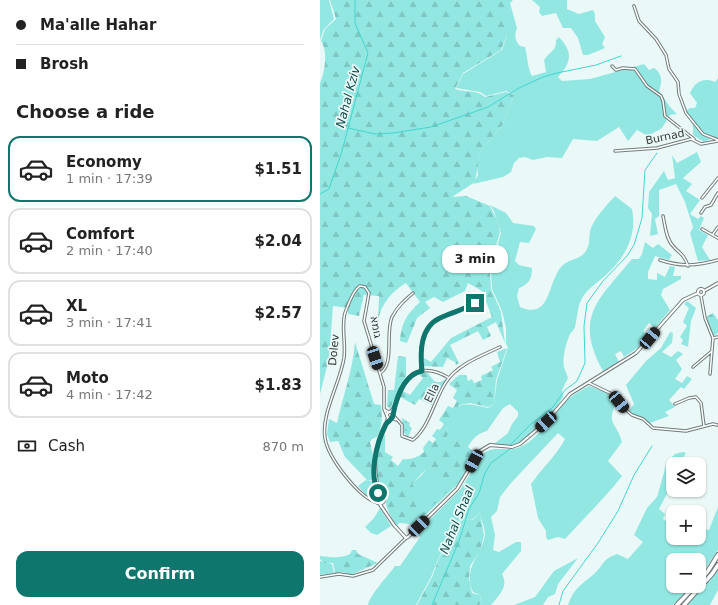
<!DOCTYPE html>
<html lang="en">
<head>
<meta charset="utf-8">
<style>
	:root { --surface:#fff; --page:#f2f2f2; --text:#222; --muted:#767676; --line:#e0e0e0; --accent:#0f766e }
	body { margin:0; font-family:"DejaVu Sans",Heebo,sans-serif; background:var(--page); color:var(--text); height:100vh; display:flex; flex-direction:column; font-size:15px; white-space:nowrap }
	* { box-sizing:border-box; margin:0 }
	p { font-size:13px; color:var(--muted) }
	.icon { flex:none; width:22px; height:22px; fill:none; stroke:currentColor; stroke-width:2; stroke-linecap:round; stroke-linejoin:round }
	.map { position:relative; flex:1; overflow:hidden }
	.sheet { display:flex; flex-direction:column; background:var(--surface); width:320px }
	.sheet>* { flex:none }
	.top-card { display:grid; align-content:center; height:88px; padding:0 16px; background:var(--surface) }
	.fabs { position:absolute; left:346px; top:457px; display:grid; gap:8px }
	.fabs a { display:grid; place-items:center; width:40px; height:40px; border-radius:8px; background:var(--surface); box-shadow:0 1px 3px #0004; font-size:20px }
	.end { position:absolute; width:18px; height:18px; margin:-9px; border:5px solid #0f766e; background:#fff; box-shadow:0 0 0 2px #fff }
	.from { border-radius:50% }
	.bubble { position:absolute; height:28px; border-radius:12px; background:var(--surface); box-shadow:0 1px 3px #0004; font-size:13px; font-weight:700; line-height:28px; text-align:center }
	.car { position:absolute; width:12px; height:24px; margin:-12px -6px; border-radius:5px; box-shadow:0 0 3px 1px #0007; background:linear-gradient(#222 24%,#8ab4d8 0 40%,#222 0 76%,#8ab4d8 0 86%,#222 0) }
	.top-card b { display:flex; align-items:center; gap:14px; height:38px; font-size:15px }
	.top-card b+b { border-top:1px solid var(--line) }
	.top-card i { width:10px; height:10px; background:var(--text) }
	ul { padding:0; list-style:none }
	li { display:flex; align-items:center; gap:12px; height:66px; margin:0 8px 6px; padding:0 8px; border:2px solid var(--line); border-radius:12px }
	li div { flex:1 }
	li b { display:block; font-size:15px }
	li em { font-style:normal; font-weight:700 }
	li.current { border-color:var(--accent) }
	li>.icon { width:36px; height:36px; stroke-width:1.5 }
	h2 { padding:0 16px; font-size:18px; line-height:48px }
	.pay { display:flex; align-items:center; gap:10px; height:44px; padding:0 16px; font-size:15px }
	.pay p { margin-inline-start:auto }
	.action { display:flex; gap:8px; margin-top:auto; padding:8px 16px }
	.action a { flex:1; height:46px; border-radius:12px; background:var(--accent); color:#fff; font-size:16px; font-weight:700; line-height:46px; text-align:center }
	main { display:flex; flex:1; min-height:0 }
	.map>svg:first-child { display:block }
	.grass { fill:#92e7e2 }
	.forest { fill:url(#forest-firs) }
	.park { fill:url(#park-dots) }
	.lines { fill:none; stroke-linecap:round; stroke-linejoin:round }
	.stream { stroke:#43d6cf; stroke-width:1 }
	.street-casing { stroke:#6e7b7a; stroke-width:3.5 }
	.secondary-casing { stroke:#6e7b7a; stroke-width:4 }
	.highway-casing { stroke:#6e7b7a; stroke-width:5.5 }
	.street { stroke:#fff; stroke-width:1.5 }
	.secondary { stroke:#fff; stroke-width:2 }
	.highway { stroke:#fff; stroke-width:3.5 }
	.route { stroke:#0f766e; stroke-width:5 }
	.labels { text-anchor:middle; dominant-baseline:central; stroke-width:3.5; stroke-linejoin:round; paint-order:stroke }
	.street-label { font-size:11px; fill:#353b3b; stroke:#eaf9f8 }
	.water-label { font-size:12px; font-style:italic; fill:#0a4b48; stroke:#eaf9f8 }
</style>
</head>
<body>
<main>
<section class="sheet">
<div class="top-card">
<b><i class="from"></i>Ma'alle Hahar</b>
<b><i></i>Brosh</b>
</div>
<h2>Choose a ride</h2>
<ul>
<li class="current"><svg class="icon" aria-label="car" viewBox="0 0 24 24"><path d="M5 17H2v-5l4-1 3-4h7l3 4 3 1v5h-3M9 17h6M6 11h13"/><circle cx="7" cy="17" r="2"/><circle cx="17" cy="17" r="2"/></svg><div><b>Economy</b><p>1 min · 17:39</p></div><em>$1.51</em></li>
<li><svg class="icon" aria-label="car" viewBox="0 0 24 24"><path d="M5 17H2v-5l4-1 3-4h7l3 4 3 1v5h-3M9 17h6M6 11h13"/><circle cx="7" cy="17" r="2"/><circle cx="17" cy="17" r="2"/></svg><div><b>Comfort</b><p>2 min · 17:40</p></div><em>$2.04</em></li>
<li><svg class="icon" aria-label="car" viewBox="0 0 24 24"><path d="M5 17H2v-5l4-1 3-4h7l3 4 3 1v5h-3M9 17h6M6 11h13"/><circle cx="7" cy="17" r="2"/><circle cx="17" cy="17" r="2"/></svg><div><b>XL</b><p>3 min · 17:41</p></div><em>$2.57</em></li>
<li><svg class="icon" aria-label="car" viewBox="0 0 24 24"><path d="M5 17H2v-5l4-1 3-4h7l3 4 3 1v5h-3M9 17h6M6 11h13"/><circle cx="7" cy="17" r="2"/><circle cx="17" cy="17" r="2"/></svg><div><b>Moto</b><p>4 min · 17:42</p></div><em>$1.83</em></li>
</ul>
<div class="pay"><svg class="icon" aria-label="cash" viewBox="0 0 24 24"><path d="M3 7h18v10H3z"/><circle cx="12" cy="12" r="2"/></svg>Cash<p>870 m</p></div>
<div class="action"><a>Confirm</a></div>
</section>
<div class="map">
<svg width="398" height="605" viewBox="0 0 398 605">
	<defs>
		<pattern id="forest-firs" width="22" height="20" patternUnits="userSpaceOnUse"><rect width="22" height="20" fill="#92e7e2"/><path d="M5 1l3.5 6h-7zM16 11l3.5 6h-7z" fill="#7ec7c3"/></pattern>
		<pattern id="park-dots" width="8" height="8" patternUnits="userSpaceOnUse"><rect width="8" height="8" fill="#92e7e2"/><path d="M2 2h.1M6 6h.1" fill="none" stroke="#7ec7c3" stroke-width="1.8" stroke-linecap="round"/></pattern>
	</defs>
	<rect width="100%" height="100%" fill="#eaf9f8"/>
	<path class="grass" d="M0,0H9L14,19L4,29L0,40Z
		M187,0H193L190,3L197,28C194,36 195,40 200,46L205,47C208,57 207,67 212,76L226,72L224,60C229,52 237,51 236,40L239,37C253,52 252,62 238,77L242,81L270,79L324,64L329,70L334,68C343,74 342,83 339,91L350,107L357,114L350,115L342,128L328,136L317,130L308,141L299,127L277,141L253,139L242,158L227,157L213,160L205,157L199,158L194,163L191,172L183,177L153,184L158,175L157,165L160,152L183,124L194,95L186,91L166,96L160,92L136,88L143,74L182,50L187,35Z
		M212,0H247V9L259,14L273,10L275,14V21L285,37L282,44L285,48L268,55H263L258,38L251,28H243L236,13L222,16L219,12L220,7Z
		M398,78V141L393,138L384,142L373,135C374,124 372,120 364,112L370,108H375L377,103L370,93C375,82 383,77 395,82Z
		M377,152L381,162L363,178L372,184L366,191L380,200L370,214L378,219L381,216L384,218L379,230L388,235L382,247L390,260L378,261L370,233L373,227L365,202L356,184L339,190V216L335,219L338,234L330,236L332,214L328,208L329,192L344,171L348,180L355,178L352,155L357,163Z
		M295,196L312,209C317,233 307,255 289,272C281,280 271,286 264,295C257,305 258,315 255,327C254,330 251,332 250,334C246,343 242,358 244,367C245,371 247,374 248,378L242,390L243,397C235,411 208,441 193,445C187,446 180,445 174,444L188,433L192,424L198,416V412L190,404L183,408L167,431C158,433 152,439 148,447L156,454L139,483L93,527L90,524L80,523L73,511L89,486L102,475L126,439C130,432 126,427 127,420C133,398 154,405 168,408L174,404L177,380L188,347L186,344V328L182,311L172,289L171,273L173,261L181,233L174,211L170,205L186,213L193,223L214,226L216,229L209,243L200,242L195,261L199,265L212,268C212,279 209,284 199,288L197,296L200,307C232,321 227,280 243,265C250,259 261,259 266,251C271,243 268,236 271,228C276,216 287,205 295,196Z
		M325,242L333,248L338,244L352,255L349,260L335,256L328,272V279L337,280V273L345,277L350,266L355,267L353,276H361V279L343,289L341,295L350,310L335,328L329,323L323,331L328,335L319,347L304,357L301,351L295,354L299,362L283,371C253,317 279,299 312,259H319L322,254Z
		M367,301L376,308L371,321L368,347L361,344L363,340L360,337L367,326L363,322L369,308L364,304Z
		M350,332L353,333L352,343L342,352L351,357L358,351L363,354L356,360L362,369L355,379L362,383L367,376L372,379L364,389L361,387L349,400L355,407L345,412L349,416L330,423L333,427L323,419L309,411L314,404L306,385L326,361L341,348Z
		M269,386L285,392L297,402C285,425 297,422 302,442L288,461L302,476C284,499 264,518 245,539L238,537L228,540L226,537V531L218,518L211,484C222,468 236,456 245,439L238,433L191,483L180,497L177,511L171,517L175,535L173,550L179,552L196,542H201V551L182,574C189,587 179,595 171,605H159L161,602L160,595L153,592C142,567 162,557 165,534C165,527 161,520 160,513L151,520L141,519L119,557L111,577L96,605H48C49,596 68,576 75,566H80L100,537L96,533L140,490L162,455C173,444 187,453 200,447C217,441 235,412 248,399C254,394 262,390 269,386Z
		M363,452L366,453L360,464H353V482L339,509L345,514L343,519L352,525L350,531L353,533V538H366L372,540L373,538H379V528L389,530L398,507V550L379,578V560H353V586H372L353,605H248C254,588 261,585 274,574C284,565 282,559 297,554L308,559L323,542L314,535L327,508L337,497L347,462L355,454Z
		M46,480L53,481L56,495L52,499L48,497L38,486Z
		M60,508L71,526L57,535L51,533L45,527L54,518Z
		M258,558L238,584L235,594L228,597L223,605H194L215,597L234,571Z
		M0,561L12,564L14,573L0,575Z
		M398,569V590L390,605H365Z"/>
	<path class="forest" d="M10,0H187V35L181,50L143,73L135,89C146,93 156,89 165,97L186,92L194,95L183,124L160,152L155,182L132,197L146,196L170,206L177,220L180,232L172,260L170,274L171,289L181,312L185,343L176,322L167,327L171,336L163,340L158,331L130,345L139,363L136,365L135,362L127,358L123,367L104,366V358L111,362L131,338L172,317L162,291L148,283L145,291L123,302L114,297L105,302L110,308L97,318L87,343L80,341C81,323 87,314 100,302L86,283C71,292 62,303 58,320L59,296L44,295L39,316L28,314V308L13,306L9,359L0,394V83C5,72 8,51 1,41L5,29L16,19Z
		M393,313L398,320V333L394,336L386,317Z
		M35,342L54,404L61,405C62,417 63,425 57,437L52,439L50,442L53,455L52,480H47L25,457L18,441L10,442L7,434L9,419L17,423C23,395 33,370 35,342Z
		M187,348L176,380L174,404L168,407L150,403L139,405L127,420L128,434L125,442L131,446L137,441L154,453L138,481L93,525C99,509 113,499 124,485L116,473L112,477L105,470L92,484L104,500L89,522L79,523L77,526C70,515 65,508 65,495L59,491C57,471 54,452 65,434V452L73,457L71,460L78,466L83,459C91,460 98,457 104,452L103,448L109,440L113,443L116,439L112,436L117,429L120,430L124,424L119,420L128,406L133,408L137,401L133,398L137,390L129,384L139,375H146L148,381L152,379L154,383L162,380L161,376L173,370L171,367L180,362L177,352Z
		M78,356L86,357V376L70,409L67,406L68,390H74Z
		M107,372L115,382H121L126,379L112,405L99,399L95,405L80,397L83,391L90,395L103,378L98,373Z
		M160,513L164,535L160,551L150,566L149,578L152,593L160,595L161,602L159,605H97L112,577L119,558L142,519L152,520Z
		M32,550H36L38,554L58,563L30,575L23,572L15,573L13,563H4L0,559V556C10,557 21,559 30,554Z"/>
	<path class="park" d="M82,418L90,423L89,426L92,428L88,437L83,432Z"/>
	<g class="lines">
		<path class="stream" d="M28,128L55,134L73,133L111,127L168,107L199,88L223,77L237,73L276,65L301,56
			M0,194L9,189L22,151L48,53L35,23V0
			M190,445L211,424L233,407L245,390L257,381L265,363L264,326L267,303L283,281L307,256L314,245L322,218L325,170L337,153
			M112,605L139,541L149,509L159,493L165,473L171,463L190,449
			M239,605L243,591L278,543L298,511L314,475L332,446"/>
		<defs>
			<path id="street" d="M314,6L319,21L336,39L346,55L349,69L358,82L359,94L366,113L383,134L398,140
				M292,66L296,70L303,68L315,69L327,86L341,96L343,101L345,116L374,139
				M295,151L337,148L371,139L381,144L398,141
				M382,198L398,178
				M381,213L385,207L391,205L398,193
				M343,216C345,225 346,239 353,246C360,254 364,254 368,266
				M382,229L398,238
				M393,234L398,227
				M340,260C361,267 377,266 398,260
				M381,296L385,318L393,338L390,374
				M393,338L398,337
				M373,367L392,351
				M101,371C100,352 100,327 120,318C135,310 149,308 162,297
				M60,373C75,365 65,332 72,317C77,307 85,300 93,293
				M269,383L294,395L305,409L312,415L323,419L333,428L366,431L393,424L397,425
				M355,404L369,398L376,397L381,403L384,426
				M65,410L69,412
				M70,412C78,404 80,391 86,381C96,365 116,370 129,378
				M73,414V409
				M73,415L82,425V436L93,440C110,426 114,400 126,382C138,364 161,356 180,347
				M72,418L76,420
				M52,500L56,498
				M58,503C39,498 8,458 5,438C1,414 20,383 24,358C26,343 21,327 25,313C28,305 33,290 40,286L45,287L49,293L44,321L64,387V409L67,416
				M0,577L19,574L33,576L53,570L86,538"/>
			<path id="secondary" d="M378 292a3 3 0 1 1 6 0a3 3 0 1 1-6 0Z
				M384,291L398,283
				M67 415a3 3 0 1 1 6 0a3 3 0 1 1-6 0Z
				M55.5 499a4.5 4.5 0 1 1 9 0a4.5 4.5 0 1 1-9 0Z
				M58,496C58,481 53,469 56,453C58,440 66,429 68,417
				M59,503L74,525L86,538L88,537L137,489L160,451L170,445L192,447L200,444L226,422L250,394L316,353L363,300L378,293"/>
			<path id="highway" d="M379,582L388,571L398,555
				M357,605L375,586
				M364,605L392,574L398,565"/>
		</defs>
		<use href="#street" class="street-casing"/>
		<use href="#secondary" class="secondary-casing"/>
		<use href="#highway" class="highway-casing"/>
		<use href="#street" class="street"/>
		<use href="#secondary" class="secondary"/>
		<use href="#highway" class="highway"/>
	</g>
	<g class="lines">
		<path class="route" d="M58,493V496L62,495C46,481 57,441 66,424C68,421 73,419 73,415C76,399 83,375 102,371C100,352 100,327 120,318C132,312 144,310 155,303"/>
	</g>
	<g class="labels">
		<g class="street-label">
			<text transform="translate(345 137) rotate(-12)">Burnad</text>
			<text transform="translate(56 327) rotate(79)">גומא</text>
			<text transform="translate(14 350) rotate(-85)">Dolev</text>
			<text transform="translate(112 393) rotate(-64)">Ella</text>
		</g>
		<g class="water-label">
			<text transform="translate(28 97) rotate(-75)">Nahal Kziv</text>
			<text transform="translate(137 520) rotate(-68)">Nahal Shaal</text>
		</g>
	</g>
</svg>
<div class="fabs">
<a><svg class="icon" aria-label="layers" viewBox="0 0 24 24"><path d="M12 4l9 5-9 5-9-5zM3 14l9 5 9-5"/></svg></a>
<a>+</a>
<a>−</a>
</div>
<i class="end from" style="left:58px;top:493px"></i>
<i class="end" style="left:155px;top:303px"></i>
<div class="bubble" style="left:122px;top:245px;width:66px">3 min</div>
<i class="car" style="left:330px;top:338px;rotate:40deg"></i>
<i class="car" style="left:55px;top:358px;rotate:162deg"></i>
<i class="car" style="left:299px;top:402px;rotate:141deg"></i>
<i class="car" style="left:226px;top:422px;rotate:228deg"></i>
<i class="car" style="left:154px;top:461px;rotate:208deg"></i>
<i class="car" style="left:99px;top:526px;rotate:46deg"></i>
</div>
</main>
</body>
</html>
